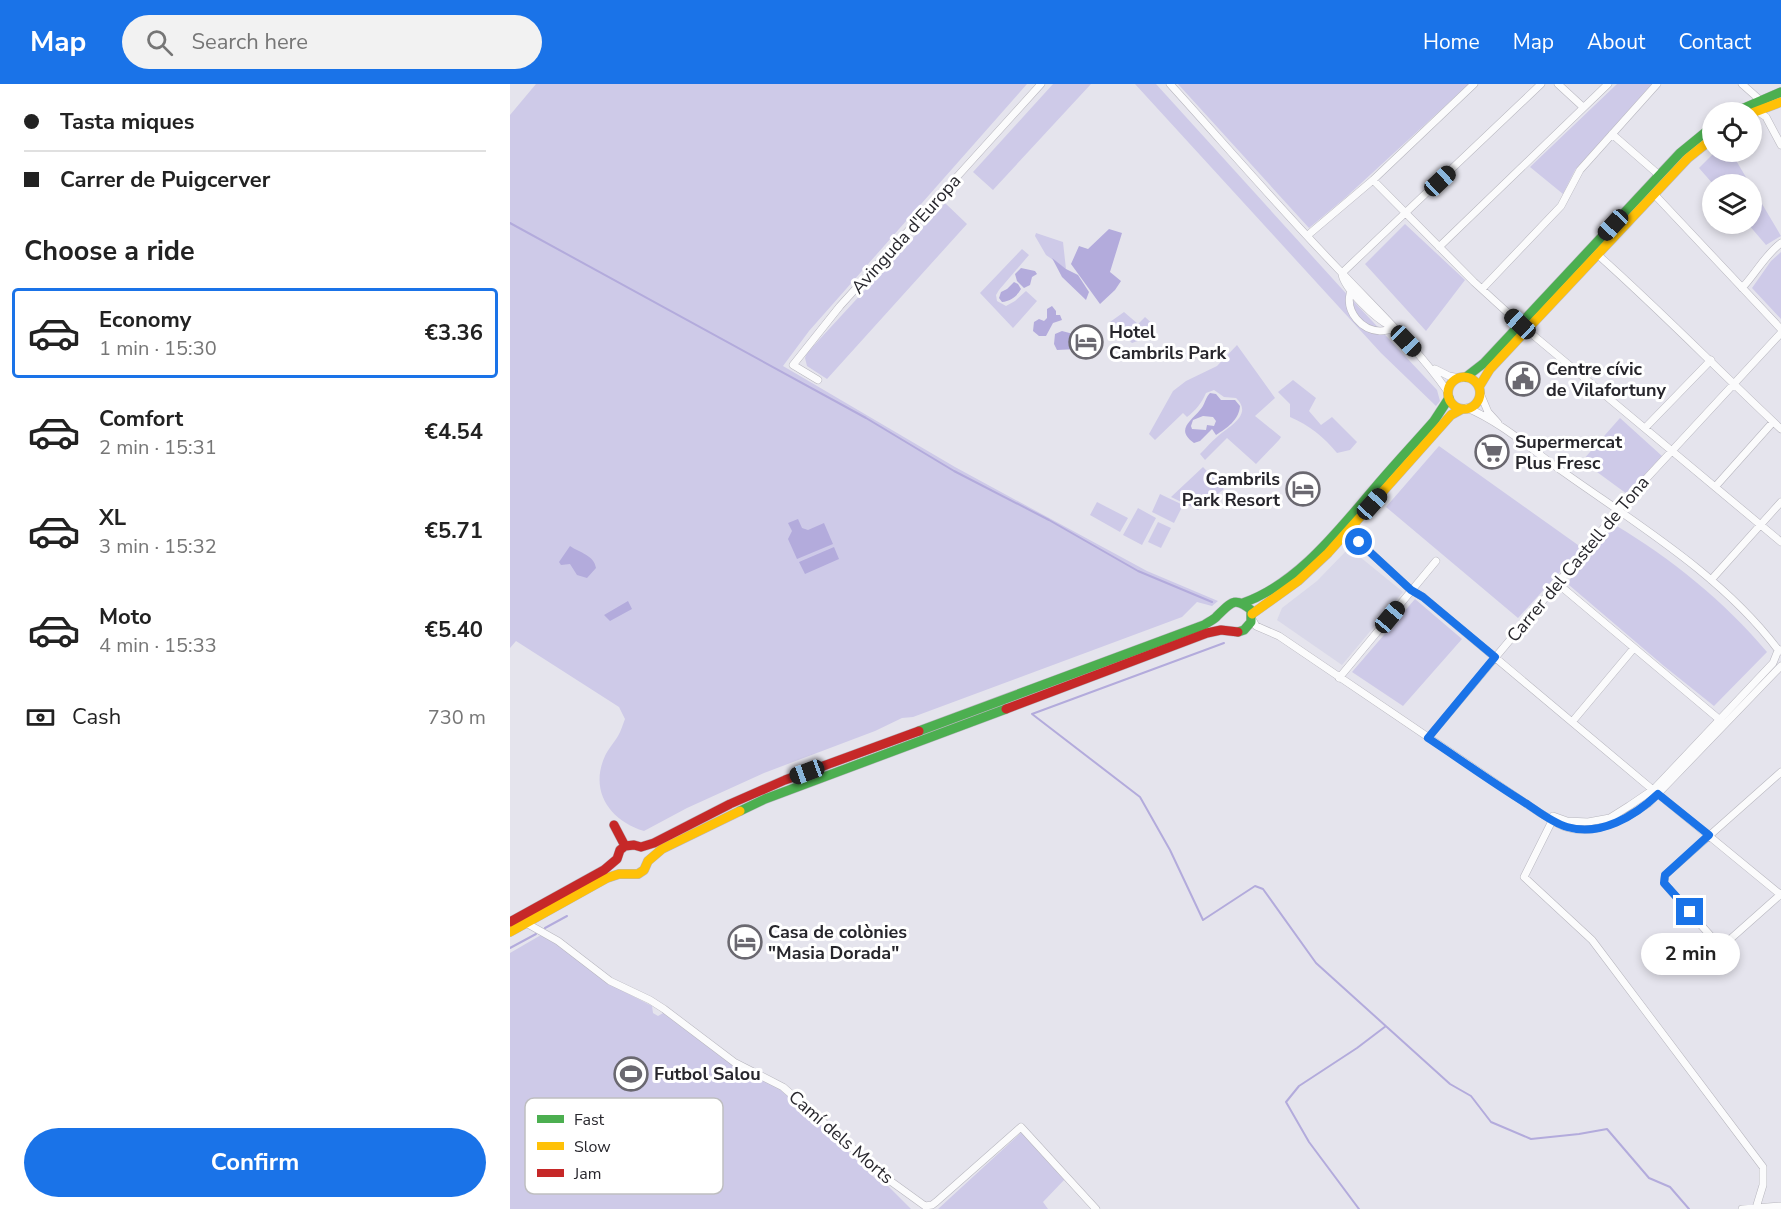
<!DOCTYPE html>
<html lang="en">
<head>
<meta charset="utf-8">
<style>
	:root { --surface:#fff; --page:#f2f2f2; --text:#222; --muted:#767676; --line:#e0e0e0; --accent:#1a73e8 }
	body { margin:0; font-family:"Nunito Sans",sans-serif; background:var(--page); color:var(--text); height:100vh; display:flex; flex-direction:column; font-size:22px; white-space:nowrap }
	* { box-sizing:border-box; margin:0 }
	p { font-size:20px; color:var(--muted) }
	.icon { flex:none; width:33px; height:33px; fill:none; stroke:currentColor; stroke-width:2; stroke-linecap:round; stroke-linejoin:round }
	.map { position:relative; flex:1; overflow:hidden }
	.details { display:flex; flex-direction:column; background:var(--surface); width:510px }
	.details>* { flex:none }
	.hud { display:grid; align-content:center; height:132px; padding:0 24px; background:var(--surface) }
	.tools { position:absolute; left:1192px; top:18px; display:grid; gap:12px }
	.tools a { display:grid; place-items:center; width:60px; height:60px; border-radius:50%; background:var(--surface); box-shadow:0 3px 9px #0003; font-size:30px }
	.end { position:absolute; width:27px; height:27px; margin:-14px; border:8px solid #1a73e8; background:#fff; box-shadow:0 0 0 3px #fff }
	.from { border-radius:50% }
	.bubble { position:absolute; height:42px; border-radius:21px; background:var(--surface); box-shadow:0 3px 9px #0003; font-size:20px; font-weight:700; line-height:42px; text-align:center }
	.car { position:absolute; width:18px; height:36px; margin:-18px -9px; border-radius:8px; box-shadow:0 0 4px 2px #0007; background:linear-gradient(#222 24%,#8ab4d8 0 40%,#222 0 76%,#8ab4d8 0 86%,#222 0) }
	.hud b { display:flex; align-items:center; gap:21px; height:57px; font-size:22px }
	.hud b+b { border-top:2px solid var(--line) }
	.hud i { width:15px; height:15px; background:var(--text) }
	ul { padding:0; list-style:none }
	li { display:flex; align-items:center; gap:18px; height:90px; margin:0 12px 9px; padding:0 12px; border:3px solid transparent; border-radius:6px }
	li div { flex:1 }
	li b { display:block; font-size:22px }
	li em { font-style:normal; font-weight:700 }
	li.active { border-color:var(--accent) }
	li>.icon { width:54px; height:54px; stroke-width:1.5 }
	h2 { padding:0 24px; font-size:27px; line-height:72px }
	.pay { display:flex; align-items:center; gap:15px; height:66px; padding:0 24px; font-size:22px }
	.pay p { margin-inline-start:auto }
	.cta { display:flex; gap:12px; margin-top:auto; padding:12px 24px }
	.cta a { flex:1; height:69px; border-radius:36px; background:var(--accent); color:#fff; font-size:24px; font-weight:700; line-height:69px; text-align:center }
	header { display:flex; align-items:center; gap:36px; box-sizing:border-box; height:84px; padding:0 30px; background:var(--accent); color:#fff }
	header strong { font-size:28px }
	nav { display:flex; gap:33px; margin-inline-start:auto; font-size:21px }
	.search { width:420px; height:54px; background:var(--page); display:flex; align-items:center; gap:15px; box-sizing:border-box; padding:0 21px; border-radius:33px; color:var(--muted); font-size:22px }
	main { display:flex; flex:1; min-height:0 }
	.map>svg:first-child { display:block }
	.built { fill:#d9d8e9 }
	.green { fill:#cecae8 }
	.water { fill:#b3abdc; fill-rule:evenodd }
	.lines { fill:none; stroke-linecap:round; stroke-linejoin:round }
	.stream { stroke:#b3abdc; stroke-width:2 }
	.street-casing { stroke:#b7b6be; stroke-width:8 }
	.fast-casing { stroke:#b7b6be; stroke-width:10 }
	.slow-casing { stroke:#b7b6be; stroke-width:10 }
	.jam-casing { stroke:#b7b6be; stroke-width:10 }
	.street { stroke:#fbfbfc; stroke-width:7 }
	.fast { stroke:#4caf50; stroke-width:9 }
	.slow { stroke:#ffc107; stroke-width:9 }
	.jam { stroke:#c62828; stroke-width:9 }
	.route { stroke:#1a73e8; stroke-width:8 }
	.labels { text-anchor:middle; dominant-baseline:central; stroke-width:6; stroke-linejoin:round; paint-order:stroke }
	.street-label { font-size:18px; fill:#27262c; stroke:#fff }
	.poi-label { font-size:18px; font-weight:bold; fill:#27262c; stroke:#fff; text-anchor:start }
	.key { fill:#fff; stroke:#bebec0; stroke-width:1.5 }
	.key-label { font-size:16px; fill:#27262c }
</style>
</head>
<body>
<header>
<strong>Map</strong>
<div class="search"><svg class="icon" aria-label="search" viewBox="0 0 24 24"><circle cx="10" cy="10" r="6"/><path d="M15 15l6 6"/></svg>Search here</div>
<nav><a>Home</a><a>Map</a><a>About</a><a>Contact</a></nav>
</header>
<main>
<section class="details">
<div class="hud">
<b><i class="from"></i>Tasta miques</b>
<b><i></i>Carrer de Puigcerver</b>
</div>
<h2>Choose a ride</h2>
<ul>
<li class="active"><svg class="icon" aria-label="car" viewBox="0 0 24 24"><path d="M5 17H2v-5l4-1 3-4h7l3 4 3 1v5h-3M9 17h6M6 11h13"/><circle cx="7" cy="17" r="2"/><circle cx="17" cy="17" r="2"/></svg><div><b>Economy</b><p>1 min · 15:30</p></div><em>€3.36</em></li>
<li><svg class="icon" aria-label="car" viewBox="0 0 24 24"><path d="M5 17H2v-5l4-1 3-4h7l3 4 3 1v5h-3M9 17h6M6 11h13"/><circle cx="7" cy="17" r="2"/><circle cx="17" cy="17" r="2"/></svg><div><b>Comfort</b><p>2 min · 15:31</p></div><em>€4.54</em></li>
<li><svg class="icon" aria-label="car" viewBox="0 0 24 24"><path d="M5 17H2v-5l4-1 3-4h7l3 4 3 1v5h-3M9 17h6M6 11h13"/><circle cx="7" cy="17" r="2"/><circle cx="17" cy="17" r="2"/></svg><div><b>XL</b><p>3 min · 15:32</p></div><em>€5.71</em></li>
<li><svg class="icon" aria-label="car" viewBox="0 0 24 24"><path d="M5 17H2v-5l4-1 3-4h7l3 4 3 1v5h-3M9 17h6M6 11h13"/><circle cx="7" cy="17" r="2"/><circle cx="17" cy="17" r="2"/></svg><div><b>Moto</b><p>4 min · 15:33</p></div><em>€5.40</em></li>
</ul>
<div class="pay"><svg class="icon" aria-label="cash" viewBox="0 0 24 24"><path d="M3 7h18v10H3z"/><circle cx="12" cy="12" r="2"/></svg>Cash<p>730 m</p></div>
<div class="cta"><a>Confirm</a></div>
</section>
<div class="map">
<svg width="1271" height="1125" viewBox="0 0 1271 1125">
	<rect width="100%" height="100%" fill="#e5e4ed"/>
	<path class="built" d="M839,464L893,508L832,581L767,536L772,524L807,497Z"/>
	<path class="green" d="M26,0H517L299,247L273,282L445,383L637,487L708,517L702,522L687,518L672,533L403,633L392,634L365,647L254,689L177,724L134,747C100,737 79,707 95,672C98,665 104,659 108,652C111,647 113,640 115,635L109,623L6,557L0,564V31Z
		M543,0H581L483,106L463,88Z
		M625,0H646L832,205L927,306L930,317L926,322L871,269Z
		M668,0H959L835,114L799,144Z
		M1107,0H1142L1065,86L1053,110L1020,83Z
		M1205,68H1221L1240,100H1203L1189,84Z
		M1242,103L1271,152L1256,161L1238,140H1242Z
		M435,119L457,140L317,295L297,282L295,274L297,269Z
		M895,140L955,196L916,247L855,180Z
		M526,149L553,158L556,185L536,171L525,152Z
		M512,165L519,171L489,206L486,211L487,217L496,222L505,217L516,207L527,217L503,244L470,209Z
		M1271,168V235L1242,204L1261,177Z
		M614,228L628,240L635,233L646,243L636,254L622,259L600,238Z
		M727,261L765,314L745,332L771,353L769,356L746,380L717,354L695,376L690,370C695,365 701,358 707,353C718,343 744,331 726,314L714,313L704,306L696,309C691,320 686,326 677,333L673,329L645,356L639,350L663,307L676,297L707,282Z
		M783,296L806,314L799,327L811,341L822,333L847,358L840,366L827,369C814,353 799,341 780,333V320L768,308Z
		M1110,334L1152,372L1117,410L1072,377Z
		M929,362L1068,461L1069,467L1008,534L876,423Z
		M693,383L714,405L688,426L661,413Z
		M650,410L673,421L664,439L642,428Z
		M587,418L618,434L610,448L580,431Z
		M628,424L646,434L632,461L613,451Z
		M648,438L661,444L651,464L638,458Z
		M1105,441C1161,474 1215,518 1257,568L1204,622L1154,582L1059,501L1060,495Z
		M905,515L952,555L893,622L842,588Z
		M31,851L47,858L101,901L142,922L143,929L148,932L155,928L266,1002L323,1051L321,1053L359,1086L358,1088L372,1100L374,1098L401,1125H0V869Z
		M514,1046L555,1095L533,1118L538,1125H428Z"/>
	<path class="water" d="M599,145L612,149L600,188L611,197L605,206L590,220L561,180L569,162L578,165Z
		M542,174L556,185L568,191L579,208L576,216L552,193Z
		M511,184L525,187L527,190L522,193L520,201L514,204L507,197L505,190Z
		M504,198L508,200L511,205C507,212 501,217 492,218L489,214L491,208L497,205Z
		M542,222L546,227V231H550L552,236L543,239L536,252H529L523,247L524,238L529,235L534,237L537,234V225Z
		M552,247L567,251L573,258L574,263L569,268L567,265L547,266L544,260L545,250Z
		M700,309L706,310L711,316H725L730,322C729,336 717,344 706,351L702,345L690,357L684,359C665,346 681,337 690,326C695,321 695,314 700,309ZM693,332L703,333L706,337L704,342L697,341L696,346L682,345L681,342L683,336Z
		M288,435L292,444L298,446L314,439L323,460L287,475L278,455L282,447L278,439Z
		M60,462C70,469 84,471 86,484L77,494L67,491L60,480L51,481L49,478Z
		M324,463L329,475L295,490L289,478Z
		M118,517L122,525L100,537L94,531Z"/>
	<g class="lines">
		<path class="stream" d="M0,139L356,334L444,387L539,436L628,487L702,518
			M714,559L522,630L630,713L660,766L693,836L745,802L753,805L806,879L940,1000L961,1012L981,1038L1021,1055L1069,1050L1097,1045L1139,1094L1160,1103L1179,1125
			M35,844L57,832
			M0,864L26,850
			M849,1125L799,1058L776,1018L789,1002L847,964L876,942"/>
		<defs>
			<path id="street" d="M660,0C717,63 773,128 832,189C869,228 908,265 938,308
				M1048,0L1073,23
				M1232,0L1250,16
				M1247,27L1256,33L1271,61
				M1102,50L1149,91
				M863,96L964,198L1010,240
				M1144,110L1271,245
				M798,151L863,96L964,0
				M929,163L1098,0
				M1088,171C1151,227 1210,288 1271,345
				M832,189L1031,0
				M832,190C834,205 866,235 880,242
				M1232,204C1246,189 1255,171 1271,159
				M972,205L1051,122L1070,86L1147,0
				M850,212L846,207L840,210C836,228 851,246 870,247C875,247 880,245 885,245
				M1017,246L1271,458
				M925,285L939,292L950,294
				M308,296L283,281L330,222L531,0
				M970,309L978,328L988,339
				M957,324C991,338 1022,366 1052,387C1128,441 1213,492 1269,567
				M1135,344L1201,276
				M1205,403L1263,338
				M849,458L901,506L913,513L1143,706
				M1201,496L1271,418
				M1047,499L1210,636
				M742,535L746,542L769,552L1030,729C1038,733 1047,740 1055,743C1084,753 1116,735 1139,719L1271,582
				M829,594L926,477
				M1062,638L1124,564
				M918,654L1122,410L1271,249
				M1271,688L1155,791L1154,799L1206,858H1217L1271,810
				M1148,710L1271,811
				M1043,732L1057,737L1078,738L1100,734L1119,722L1144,705L1263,579L1267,569L1271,566
				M1044,733L1014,793L1082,856L1253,1083V1101L1246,1124
				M16,839L48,857L100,897L140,916L154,925L224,978L273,1003L379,1096L415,1122L422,1121L426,1118L511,1043L586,1125
				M1232,1125L1271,1122"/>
			<path id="fast" d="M1225,28L1271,8
				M956,293L974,279L1170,69L1203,42
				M733,519C787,500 827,448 863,406C883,382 904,360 924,337L939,314
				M409,647L694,541C698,538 704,536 707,532C720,520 724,511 741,526V538L734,546L728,548
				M230,727L255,715L496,625"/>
			<path id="slow" d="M1242,29L1271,18
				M938 309a16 16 0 1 1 32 0a16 16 0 1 1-32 0Z
				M969,303L980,285L1178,74L1203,54
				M742,530L788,497L818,469L941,331L952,325
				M0,848L97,794L109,790H128L134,786L138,777L152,765L230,727"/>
			<path id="jam" d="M496,625L697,549L711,546L728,548
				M104,741L115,762
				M0,838L94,786L107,775L110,766L115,762L124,761L131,763L144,759L220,720L275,696L409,647"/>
		</defs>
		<use href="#street" class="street-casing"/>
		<use href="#fast" class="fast-casing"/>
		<use href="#slow" class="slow-casing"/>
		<use href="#jam" class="jam-casing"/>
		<use href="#street" class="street"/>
		<use href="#fast" class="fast"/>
		<use href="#slow" class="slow"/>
		<use href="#jam" class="jam"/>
	</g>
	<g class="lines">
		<path class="route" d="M849,458L901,506L913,513L985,573L918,654C951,676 983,699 1017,720C1029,728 1043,739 1057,743C1090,753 1125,732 1148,710L1199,751L1155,791L1154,799L1180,828"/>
	</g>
	<defs>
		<symbol id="hotel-ring" viewBox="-11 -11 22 22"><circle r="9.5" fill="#fff" stroke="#6a6870" stroke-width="1.5"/><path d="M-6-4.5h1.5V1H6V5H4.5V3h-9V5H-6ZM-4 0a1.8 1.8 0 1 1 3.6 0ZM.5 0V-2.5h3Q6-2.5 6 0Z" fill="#6a6870"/></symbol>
		<symbol id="civic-ring" viewBox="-11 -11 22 22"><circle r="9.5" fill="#fff" stroke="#6a6870" stroke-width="1.5"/><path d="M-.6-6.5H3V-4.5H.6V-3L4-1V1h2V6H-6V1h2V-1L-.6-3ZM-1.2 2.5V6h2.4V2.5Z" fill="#6a6870"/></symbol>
		<symbol id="supermarket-ring" viewBox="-11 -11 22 22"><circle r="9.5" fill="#fff" stroke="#6a6870" stroke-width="1.5"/><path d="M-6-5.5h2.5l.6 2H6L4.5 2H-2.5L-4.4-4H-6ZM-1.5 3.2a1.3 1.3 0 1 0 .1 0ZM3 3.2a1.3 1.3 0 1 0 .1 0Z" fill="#6a6870"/></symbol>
		<symbol id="stadium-ring" viewBox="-11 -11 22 22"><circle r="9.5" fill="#fff" stroke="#6a6870" stroke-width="1.5"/><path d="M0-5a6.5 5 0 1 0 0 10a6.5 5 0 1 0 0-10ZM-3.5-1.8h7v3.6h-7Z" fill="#6a6870"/></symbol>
	</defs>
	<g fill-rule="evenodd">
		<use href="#hotel-ring" x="557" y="239" width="38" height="38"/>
		<use href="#civic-ring" x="994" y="276" width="38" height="38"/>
		<use href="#supermarket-ring" x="963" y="349" width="38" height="38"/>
		<use href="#hotel-ring" x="774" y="386" width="38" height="38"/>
		<use href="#hotel-ring" x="216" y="839" width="38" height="38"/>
		<use href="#stadium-ring" x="102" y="971" width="38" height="38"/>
	</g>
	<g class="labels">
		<g class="street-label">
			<text transform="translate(396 150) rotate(-48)">Avinguda d'Europa</text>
			<text transform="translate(1068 475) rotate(-50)">Carrer del Castell de Tona</text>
			<text transform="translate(331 1053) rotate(41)">Camí dels Morts</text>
		</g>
		<g class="poi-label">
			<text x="599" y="248">Hotel<tspan x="599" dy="21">Cambrils Park</tspan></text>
			<text x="1036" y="285">Centre cívic<tspan x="1036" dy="21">de Vilafortuny</tspan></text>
			<text x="1005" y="358">Supermercat<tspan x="1005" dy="21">Plus Fresc</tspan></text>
			<text x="770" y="395" text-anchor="end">Cambrils<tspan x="770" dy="21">Park Resort</tspan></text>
			<text x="258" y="848">Casa de colònies<tspan x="258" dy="21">"Masia Dorada"</tspan></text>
			<text x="144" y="990">Futbol Salou</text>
		</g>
	</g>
	<rect x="15" y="1014" width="198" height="96" rx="9" class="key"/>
	<rect x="27" y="1031" width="27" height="8" fill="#4caf50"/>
	<rect x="27" y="1058" width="27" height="8" fill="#ffc107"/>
	<rect x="27" y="1085" width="27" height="8" fill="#c62828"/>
	<g class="key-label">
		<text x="64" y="1041">Fast</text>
		<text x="64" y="1068">Slow</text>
		<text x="64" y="1095">Jam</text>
	</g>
</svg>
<div class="tools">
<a><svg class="icon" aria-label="locate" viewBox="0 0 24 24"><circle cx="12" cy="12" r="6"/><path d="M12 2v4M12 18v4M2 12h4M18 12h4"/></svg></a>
<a><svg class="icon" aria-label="layers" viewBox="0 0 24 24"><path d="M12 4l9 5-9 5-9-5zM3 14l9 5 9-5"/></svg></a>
</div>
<i class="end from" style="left:849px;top:458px"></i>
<i class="end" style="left:1180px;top:828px"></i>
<div class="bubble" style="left:1131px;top:849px;width:99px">2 min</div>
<i class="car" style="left:930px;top:97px;rotate:47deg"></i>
<i class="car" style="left:1103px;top:141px;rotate:223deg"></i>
<i class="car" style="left:1010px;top:240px;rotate:313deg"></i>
<i class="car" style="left:896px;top:257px;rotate:136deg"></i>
<i class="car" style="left:862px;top:420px;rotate:42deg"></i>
<i class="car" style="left:880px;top:533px;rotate:40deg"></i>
<i class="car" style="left:297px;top:688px;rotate:250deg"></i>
</div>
</main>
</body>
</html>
